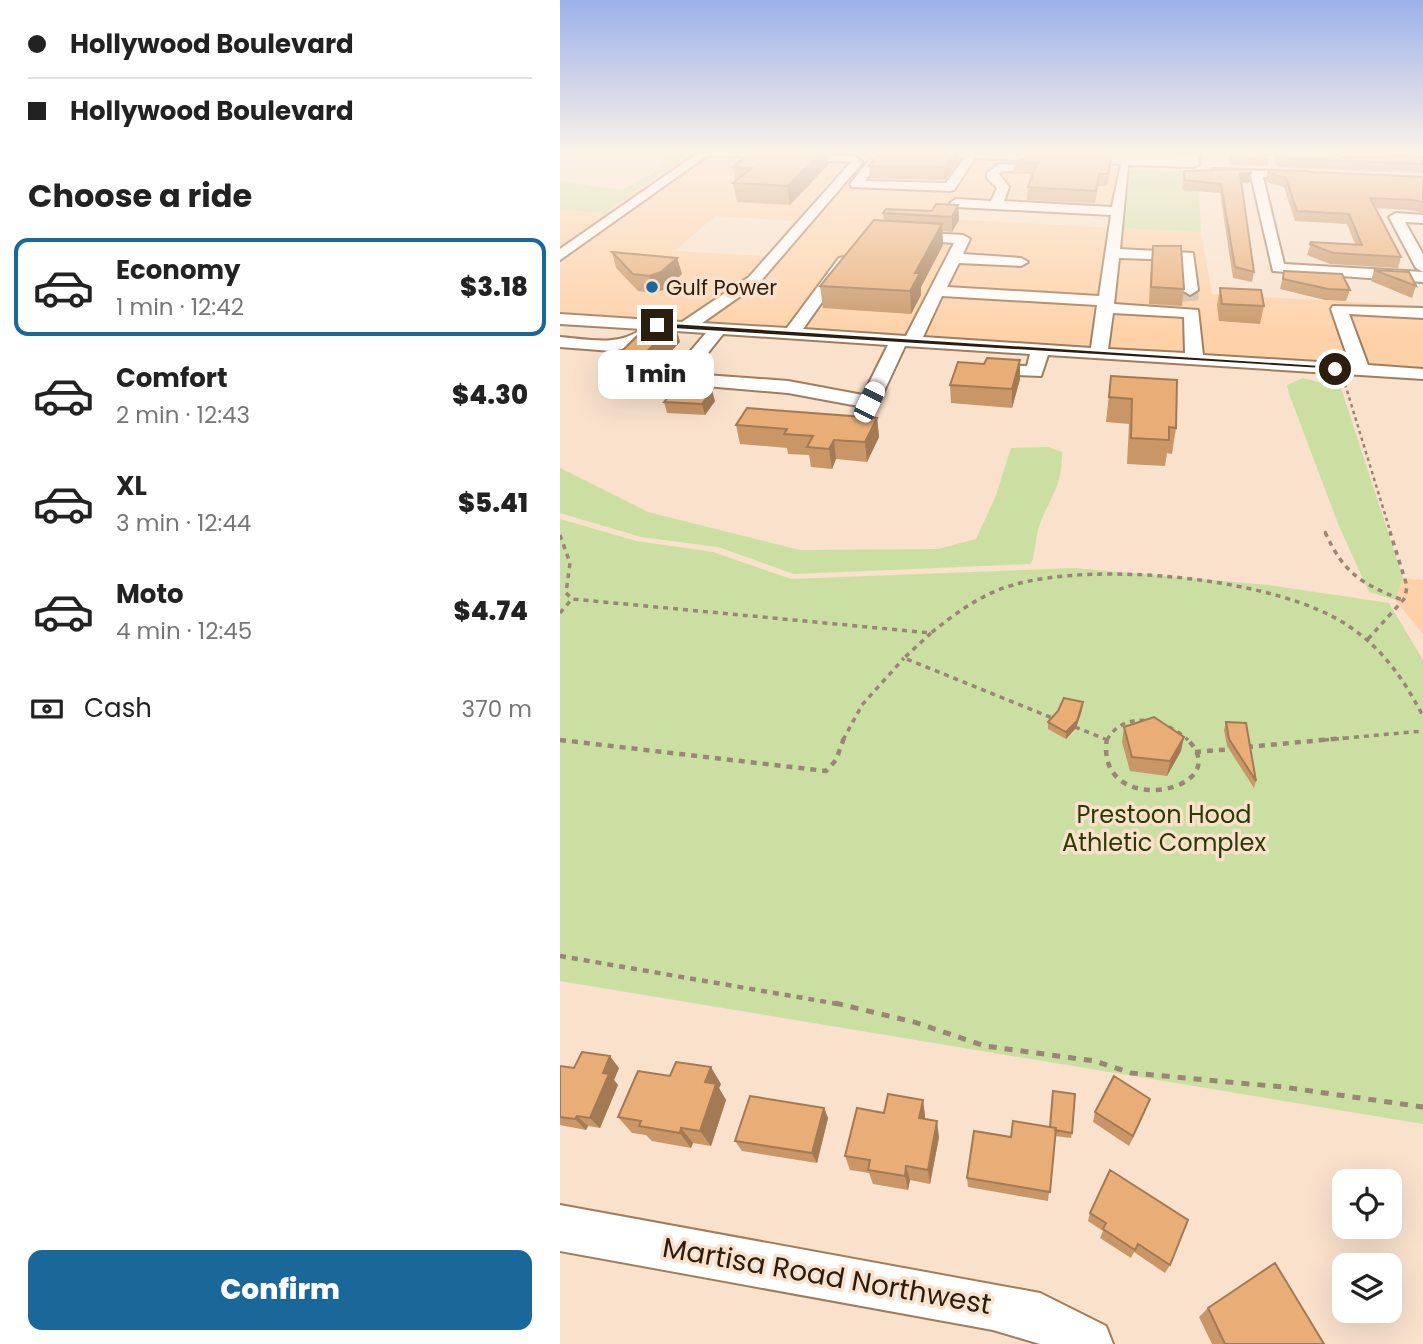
<!DOCTYPE html>
<html lang="en">
<head>
<meta charset="utf-8">
<style>
	:root { --surface:#fff; --page:#f2f2f2; --text:#222; --muted:#767676; --line:#e0e0e0; --accent:#1a6799 }
	body { margin:0; font-family:Poppins,sans-serif; background:var(--page); color:var(--text); height:100vh; display:flex; flex-direction:column; font-size:26px; white-space:nowrap }
	* { box-sizing:border-box; margin:0 }
	p { font-size:23px; color:var(--muted) }
	.icon { flex:none; width:38px; height:38px; fill:none; stroke:currentColor; stroke-width:2; stroke-linecap:round; stroke-linejoin:round }
	.map { position:relative; flex:1; overflow:hidden }
	.side { display:flex; flex-direction:column; background:var(--surface); width:560px }
	.side>* { flex:none }
	.top-card { display:grid; align-content:center; height:154px; padding:0 28px; background:var(--surface) }
	.controls { position:absolute; left:772px; top:1169px; display:grid; gap:14px }
	.controls a { display:grid; place-items:center; width:70px; height:70px; border-radius:14px; background:var(--surface); box-shadow:0 7px 28px #0002; font-size:35px }
	.end { position:absolute; width:32px; height:32px; margin:-16px; border:9px solid #2b1d0f; background:#fff; box-shadow:0 0 0 4px #fff }
	.from { border-radius:50% }
	.bubble { position:absolute; height:49px; border-radius:14px; background:var(--surface); box-shadow:0 7px 28px #0002; font-size:23px; font-weight:800; line-height:49px; text-align:center }
	.car { position:absolute; width:21px; height:42px; margin:-21px -10px; border-radius:9px; box-shadow:0 0 5px 2px #0007; background:linear-gradient(#fff 24%,#345 0 40%,#fff 0 76%,#345 0 86%,#fff 0) }
	.top-card b { display:flex; align-items:center; gap:24px; height:66px; font-size:26px }
	.top-card b+b { border-top:2px solid var(--line) }
	.top-card i { width:18px; height:18px; background:var(--text) }
	ul { padding:0; list-style:none }
	li { display:flex; align-items:center; gap:21px; height:98px; margin:0 14px 10px; padding:0 14px; border:4px solid transparent; border-radius:14px }
	li div { flex:1 }
	li b { display:block; font-size:26px }
	li em { font-style:normal; font-weight:800 }
	li.on { border-color:var(--accent) }
	li>.icon { width:63px; height:63px; stroke-width:1.5 }
	h2 { padding:0 28px; font-size:32px; line-height:84px }
	.pay { display:flex; align-items:center; gap:18px; height:77px; padding:0 28px; font-size:26px }
	.pay p { margin-inline-start:auto }
	.action { display:flex; gap:14px; margin-top:auto; padding:14px 28px }
	.action a { flex:1; height:80px; border-radius:14px; background:var(--accent); color:#fff; font-size:28px; font-weight:800; line-height:80px; text-align:center }
	main { display:flex; flex:1; min-height:0 }
	.map>svg:first-child { display:block }
	.built { fill:#fed1a8; fill-rule:evenodd }
	.green { fill:#cbdfa3 }
	.lines { fill:none; stroke-linecap:round; stroke-linejoin:round }
	.minor-tunnel { stroke:#d0baa6; stroke-width:16; stroke-dasharray:16 8; stroke-linecap:butt }
	.minor-casing { stroke:#a17d5d; stroke-width:4 }
	.path-far4 { stroke:#9a8675; stroke-width:2; stroke-dasharray:2.5 2.5; stroke-linecap:butt }
	.path-far3 { stroke:#9a8675; stroke-width:2.5; stroke-dasharray:3.5 3.5; stroke-linecap:butt }
	.path-far2 { stroke:#9a8675; stroke-width:3.5; stroke-dasharray:5 5; stroke-linecap:butt }
	.path-far1 { stroke:#9a8675; stroke-width:4.5; stroke-dasharray:6 6; stroke-linecap:butt }
	.path { stroke:#9a8675; stroke-width:5; stroke-dasharray:8 8; stroke-linecap:butt }
	.minor { fill:#fff; fill-rule:evenodd }
	.wall { fill:#c89667 }
	.shaded-wall { fill:#a37a54 }
	.building { fill:#e9ae78; stroke:#a37a54; stroke-width:2 }
	.route { fill:#2b1d0f }
	.poi-dot { fill:#1a6799; stroke:#f9e1cc; stroke-width:2.5 }
	.labels { text-anchor:middle; dominant-baseline:central; stroke-width:7; stroke-linejoin:round; paint-order:stroke }
	.far-poi-label { font-size:21px; fill:#2b1d0f; stroke:#f9e1cc; text-anchor:start }
	.park-label { font-size:24px; fill:#2c3a03; stroke:#f9e1cc }
	.near-street-label { font-size:28px; fill:#2b1d0f; stroke:#f9e1cc }
</style>
</head>
<body>
<main>
<section class="side">
<div class="top-card">
<b><i class="from"></i>Hollywood Boulevard</b>
<b><i></i>Hollywood Boulevard</b>
</div>
<h2>Choose a ride</h2>
<ul>
<li class="on"><svg class="icon" aria-label="car" viewBox="0 0 24 24"><path d="M5 17H2v-5l4-1 3-4h7l3 4 3 1v5h-3M9 17h6M6 11h13"/><circle cx="7" cy="17" r="2"/><circle cx="17" cy="17" r="2"/></svg><div><b>Economy</b><p>1 min · 12:42</p></div><em>$3.18</em></li>
<li><svg class="icon" aria-label="car" viewBox="0 0 24 24"><path d="M5 17H2v-5l4-1 3-4h7l3 4 3 1v5h-3M9 17h6M6 11h13"/><circle cx="7" cy="17" r="2"/><circle cx="17" cy="17" r="2"/></svg><div><b>Comfort</b><p>2 min · 12:43</p></div><em>$4.30</em></li>
<li><svg class="icon" aria-label="car" viewBox="0 0 24 24"><path d="M5 17H2v-5l4-1 3-4h7l3 4 3 1v5h-3M9 17h6M6 11h13"/><circle cx="7" cy="17" r="2"/><circle cx="17" cy="17" r="2"/></svg><div><b>XL</b><p>3 min · 12:44</p></div><em>$5.41</em></li>
<li><svg class="icon" aria-label="car" viewBox="0 0 24 24"><path d="M5 17H2v-5l4-1 3-4h7l3 4 3 1v5h-3M9 17h6M6 11h13"/><circle cx="7" cy="17" r="2"/><circle cx="17" cy="17" r="2"/></svg><div><b>Moto</b><p>4 min · 12:45</p></div><em>$4.74</em></li>
</ul>
<div class="pay"><svg class="icon" aria-label="cash" viewBox="0 0 24 24"><path d="M3 7h18v10H3z"/><circle cx="12" cy="12" r="2"/></svg>Cash<p>370 m</p></div>
<div class="action"><a>Confirm</a></div>
</section>
<div class="map">
<svg width="863" height="1344" viewBox="0 0 863 1344">
	<rect width="100%" height="100%" fill="#f9e1cc"/>
	<path class="built" d="M134,151H638L644,169L489,162L488,165L560,168L553,213L400,204L387,219L551,228L533,350L0,316V210L46,213ZM155,216L233,221L206,256L115,251Z
		M561,228L641,232L652,294L863,306V371L546,351Z
		M843,578L863,580V634L835,600Z"/>
	<path class="green" d="M116,151H134L45,213L0,210V181L62,190L90,175Z
		M568,169L638,172L641,232L561,228Z
		M743,378L781,388L843,578L835,600L809,592L779,526L729,394L727,385Z
		M488,447L502,452C502,485 493,493 481,521C475,534 476,552 471,564L234,574L158,547L81,537L0,513V468L88,512L240,550L378,549L416,539L435,498L451,448Z
		M0,519L76,541L153,552L231,579L513,568L709,585L829,603L863,660V1124L0,981Z"/>
	<g class="lines">
		<path class="minor-tunnel" d="M630,290L631,301"/>
		<defs>
			<path id="minor" d="M141,151L294,156L303,162L199,283L142,323L227,328L279,258L284,257L291,261L243,329L346,336L394,243L341,239L339,236L346,232L403,235L410,239L403,254L461,258L468,262L461,266L399,263L387,287L539,296L551,215L396,207L390,203L396,199L431,201L437,188L427,178V173L439,164L463,165L469,168L463,171H442L439,174L449,187L444,201L552,207L561,164L415,158L394,190L390,191L292,187L290,184L310,159L320,161L305,181L386,183L404,158L323,154L318,151L633,154L639,157V164L633,167L568,165L560,249L633,253L638,290L630,295L622,290L621,260L559,258L554,304L638,310L643,355L790,364L771,309L773,306L863,308V318L789,314L808,365L863,369V379L488,355L481,376L424,374L418,373L415,369L418,365L467,366L470,354L345,346L319,402L309,408L228,393L110,383L108,379L110,375L146,333L101,330L81,345L52,351L0,347V337C28,339 57,347 82,329L0,324V314L122,322L189,277L291,162L148,155L0,260V249ZM382,296L537,305L531,348L363,337ZM553,313L624,317L625,353L548,349ZM163,334L328,345L303,395L228,381L131,374Z
				M701,151H757L758,152L752,155L707,154Z
				M771,151L863,158V164L788,159Z
				M652,169L748,172V178L744,179L703,177L724,264L863,272L856,268L829,217L836,213L863,215V223L845,222L863,254V282L713,271L691,176L656,175L650,171Z
				M0,1205L480,1293L546,1326L553,1344H480L433,1330L0,1251Z"/>
		</defs>
		<use href="#minor" class="minor-casing"/>
		<path class="path-far4" d="M795,174L863,177"/>
		<path class="path-far3" d="M785,384L831,534
			M765,531L766,534"/>
		<path class="path-far2" d="M765,532C784,574 801,583 842,600
			M0,535L10,563L6,593L12,599L371,633C396,613 421,594 453,585C535,561 719,577 790,627C824,650 844,680 863,716
			M0,613L12,599
			M371,633L344,658L495,719
			M808,639L845,598L847,586L830,532
			M515,727L545,739
			M283,740L302,705L344,658
			M547,740C564,709 606,719 628,740
			M764,740L863,731"/>
		<path class="path-far1" d="M547,738C533,822 682,791 626,738
			M0,740L266,771L276,760L284,738
			M687,747L784,738
			M635,752L673,749
			M0,956L284,1005"/>
		<path class="path" d="M275,1003L354,1022L425,1046L535,1061L571,1073L723,1087L863,1107"/>
		<use href="#minor" class="minor"/>
	</g>
	<path class="wall" d="M319,151H399V160L385,180L310,178L309,166L319,153Z
		M464,151L551,166L547,186H538L535,203L467,200L468,187L472,174H453L454,162L464,159Z
		M669,151H692L709,159L707,166L671,165Z
		M714,151H777L780,157H863V173L717,167L713,157Z
		M268,165L230,205L177,202L173,183L175,181L173,167Z
		M708,170L863,177V213L849,210L815,208L841,257L838,268L770,264L747,255L751,242L795,244L787,224L735,221L724,187L707,182L706,179Z
		M624,171L690,182L681,183L694,272L692,282L673,278L660,193L622,190Z
		M398,205L399,220L392,232L382,231L383,245L361,287V295L351,314L263,308L260,286L324,220L323,213L372,211Z
		M593,246L624,289L622,306L589,304L591,262Z
		M52,252L117,258L122,274L106,289L93,293L78,291L56,268Z
		M814,270L856,286L852,298L811,281Z
		M724,271L790,290L786,301L765,300L720,289Z
		M660,288L704,306L700,324L659,321L657,305Z
		M115,324L120,342L76,387L52,385L46,367Z
		M460,360V379L452,408L391,403L390,385Z
		M551,376L616,428L612,454L607,453L605,466L567,464L569,424L546,422Z
		M155,401L145,415L107,413L104,402Z
		M317,418L319,437L307,462L276,459L272,469L251,467L249,455L228,454L227,448L180,444L176,425Z
		M522,710L516,728L506,739L488,729V722Z
		M666,722L696,781L694,788L667,746L664,730Z
		M564,727L621,751L607,776L570,771L562,742Z
		M0,1066L14,1068H59L54,1080L58,1085L40,1128L28,1126L26,1130L0,1125Z
		M161,1084L159,1088L166,1100L151,1146L133,1143L131,1148L92,1141L86,1135L72,1133L58,1117Z
		M363,1100L365,1116V1119L379,1137L370,1184L350,1180L348,1190L313,1184L309,1173L290,1170L285,1156L324,1113Z
		M264,1108L268,1118L257,1163L182,1151L175,1141Z
		M586,1109L569,1146L533,1122L535,1112Z
		M453,1121L512,1133L511,1138L495,1136L488,1201L408,1187L407,1178L451,1137Z
		M530,1213L610,1265L605,1273L574,1252L571,1258L540,1238L543,1231L528,1221Z
		M648,1308L764,1344H652L639,1317Z"/>
	<path class="shaded-wall" d="M263,151H267L268,165L230,205L227,186Z
		M397,151H399V160L385,180L384,167Z
		M691,173L690,182L678,183L680,174Z
		M398,205L399,220L392,232V217Z
		M382,224L383,245L361,287V295L351,314L350,291L355,273Z
		M117,258L122,274L106,289L93,293L89,276Z
		M115,324L120,342L76,387L70,368Z
		M460,360V379L452,408V389Z
		M152,390L155,401L145,415L142,404Z
		M317,418L319,437L307,462L305,442Z
		M274,440L276,459L272,469L269,449Z
		M523,702L522,710L516,728L506,739V732Z
		M624,737L621,751L607,776L610,761Z
		M50,1056L59,1068L54,1080L58,1085L40,1128L30,1118L43,1073Z
		M151,1067L161,1084L159,1088L166,1100L151,1146L140,1131L145,1082Z
		M590,1099L586,1109L569,1146L573,1136Z
		M363,1100L365,1116L362,1134L359,1118Z
		M264,1108L268,1118L257,1163L252,1153Z
		M17,1116L28,1126L26,1130L15,1119Z
		M377,1121L379,1137L370,1184L368,1170Z
		M121,1128L133,1143L131,1148L120,1133Z
		M346,1166L350,1180L348,1190L345,1176Z"/>
	<path class="building" d="M193,151H263L227,186L173,183L192,168L173,167Z
		M321,151H397L384,167L309,166Z
		M464,151L552,154L548,174H539L536,191L468,187L477,163L454,162L471,158L472,155Z
		M671,151H692L709,159L672,158Z
		M716,151H777L780,157H863V164L719,158Z
		M691,169V173L680,174L694,272L675,267L661,184L624,180V171Z
		M708,170L863,177V202L853,200L810,198L841,257L773,253L750,244L751,242L802,245L789,214L737,211L726,178L709,173Z
		M376,204L398,205L392,217L323,213L326,209L372,211Z
		M314,220L382,224L355,273H360L350,291L260,286Z
		M593,246H621L624,289L591,287Z
		M52,252L117,258L101,272L89,276L73,274Z
		M814,270L849,272L856,286Z
		M724,271L782,274L790,290L768,289L723,279Z
		M660,288L701,290L704,306L662,304Z
		M91,322L115,324L70,368L46,367Z
		M427,358L460,360L452,389L390,385L398,362L424,364Z
		M551,376L617,380L616,428L609,427V440L571,438L572,399L549,397Z
		M116,388L152,390L142,404L104,402Z
		M187,408L317,418L305,442L274,440L269,449L247,447L253,436L224,434L227,429L176,425Z
		M504,698L523,702L517,721L506,732L488,722L498,711Z
		M594,717L624,737L610,761L572,757L564,727Z
		M666,722L686,723L696,781L669,739Z
		M22,1052L50,1056L43,1073L49,1074L30,1118L17,1116L15,1119L0,1117V1066L14,1068Z
		M116,1062L151,1067L145,1082L156,1084L140,1131L121,1128L120,1133L79,1126L81,1121L58,1117L78,1071L110,1076Z
		M554,1076L590,1099L573,1136L535,1112Z
		M493,1091L515,1094L512,1133L495,1130L496,1128L490,1127Z
		M328,1094L363,1100L359,1118L377,1121L368,1170L346,1166L345,1176L308,1170L310,1160L285,1156L297,1108L324,1113Z
		M190,1096L264,1108L252,1153L175,1141Z
		M453,1121L496,1128L490,1192L407,1178L414,1131L451,1137Z
		M550,1170L628,1220L610,1265L578,1244L575,1250L543,1229L546,1223L530,1213Z
		M715,1263L764,1344H665L648,1308Z"/>
	<linearGradient id="sky" x2="0" y2="1"><stop stop-color="#9bb1eb"/><stop offset="0.45" stop-color="#fcf2e8"/><stop offset="1" stop-color="#fcf2e8" stop-opacity="0"/></linearGradient>
	<rect width="863" height="339" fill="url(#sky)"/>
	<path class="route" d="M95,323L775,367L779,369L97,327Z"/>
	<circle class="poi-dot" cx="92" cy="287" r="7"/>
	<g class="labels">
		<g class="far-poi-label">
			<text x="106" y="287">Gulf Power</text>
		</g>
		<g class="park-label">
			<text x="604" y="814">Prestoon Hood<tspan x="604" dy="28">Athletic Complex</tspan></text>
		</g>
		<g class="near-street-label">
			<text transform="translate(267 1276) rotate(10)">Martisa Road Northwest</text>
		</g>
	</g>
</svg>
<div class="controls">
<a><svg class="icon" aria-label="locate" viewBox="0 0 24 24"><circle cx="12" cy="12" r="6"/><path d="M12 2v4M12 18v4M2 12h4M18 12h4"/></svg></a>
<a><svg class="icon" aria-label="layers" viewBox="0 0 24 24"><path d="M12 4l9 5-9 5-9-5zM3 14l9 5 9-5"/></svg></a>
</div>
<i class="end from" style="left:775px;top:369px"></i>
<i class="end" style="left:97px;top:325px"></i>
<div class="bubble" style="left:38px;top:350px;width:116px">1 min</div>
<i class="car" style="left:309px;top:402px;rotate:26deg"></i>
</div>
</main>
</body>
</html>
